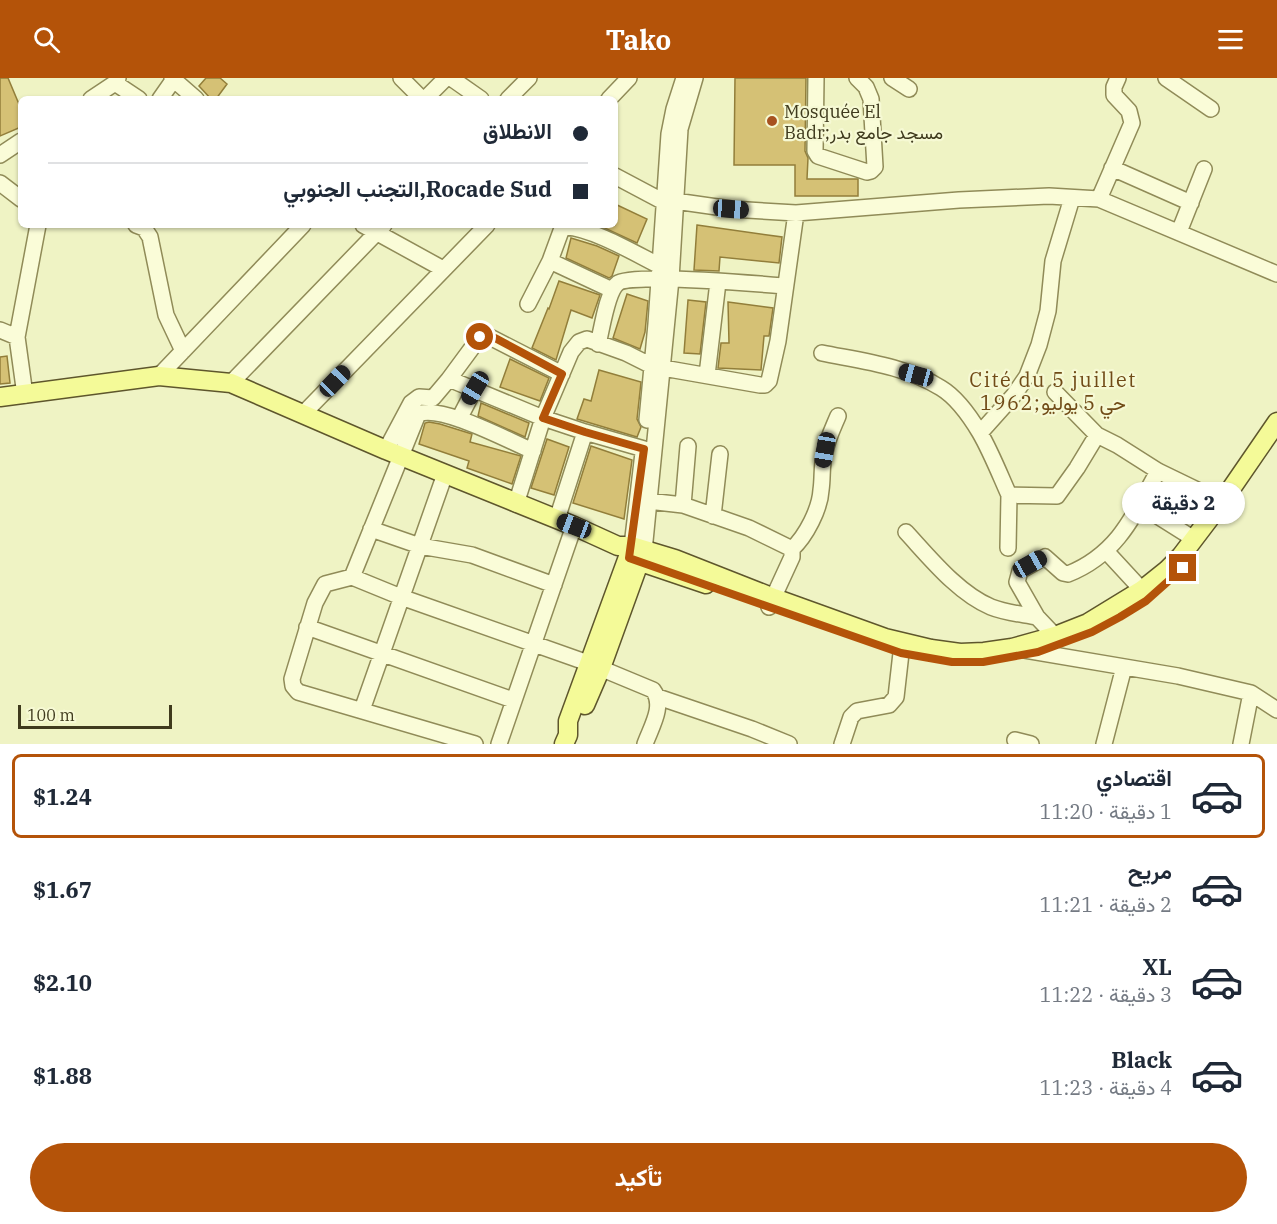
<!DOCTYPE html>
<html lang="ar">
<head>
<meta charset="utf-8">
<style>
	:root { --surface:#fff; --page:#f6f6f7; --text:#1f2937; --muted:#747a83; --line:#e0e1e3; --accent:#b45309 }
	body { margin:0; font-family:"IBM Plex Serif",Vazirmatn,serif; background:var(--page); color:var(--text); direction:rtl; height:100vh; display:flex; flex-direction:column; font-size:22px; white-space:nowrap }
	* { box-sizing:border-box; margin:0 }
	p { font-size:20px; color:var(--muted) }
	.icon { flex:none; width:33px; height:33px; fill:none; stroke:currentColor; stroke-width:2; stroke-linecap:round; stroke-linejoin:round }
	.map { position:relative; height:666px; overflow:hidden; direction:ltr }
	.details { display:flex; flex-direction:column; background:var(--surface); flex:1 }
	.details>* { flex:none }
	.banner { position:absolute; left:18px; top:18px; width:600px; height:132px; border-radius:9px; box-shadow:0 2px 4px #0004; direction:rtl; display:grid; align-content:center; height:132px; padding:0 30px; background:var(--surface) }
	.scale { position:absolute; left:18px; bottom:15px; width:154px; box-sizing:border-box; padding-left:6px; border:3px solid #3f3a1d; border-top:0; font-size:16px; line-height:21px; white-space:nowrap; color:#3f3a1d; -webkit-text-stroke:4px #f6f9d4; paint-order:stroke }
	.end { position:absolute; width:27px; height:27px; margin:-14px; border:8px solid #b45309; background:#fff; box-shadow:0 0 0 3px #fff }
	.from { border-radius:50% }
	.bubble { position:absolute; height:42px; border-radius:21px; background:var(--surface); box-shadow:0 2px 4px #0004; font-size:20px; font-weight:700; line-height:42px; text-align:center; direction:rtl }
	.car { position:absolute; width:18px; height:36px; margin:-18px -9px; border-radius:8px; box-shadow:0 0 4px 2px #0007; background:linear-gradient(#222 24%,#8ab4d8 0 40%,#222 0 76%,#8ab4d8 0 86%,#222 0) }
	.banner b { display:flex; align-items:center; gap:21px; height:57px; font-size:22px }
	.banner b+b { border-top:2px solid var(--line) }
	.banner i { width:15px; height:15px; background:var(--text) }
	ul { padding:10px 0 0; list-style:none }
	li { display:flex; align-items:center; gap:18px; height:84px; margin:0 12px 9px; padding:0 18px; border:3px solid transparent; border-radius:9px }
	li div { flex:1 }
	li b { display:block; font-size:22px }
	li em { font-style:normal; font-weight:700 }
	li.selected { border-color:var(--accent) }
	li>.icon { width:54px; height:54px; stroke-width:1.5 }
	.action { display:flex; gap:12px; margin-top:auto; padding:12px 30px }
	.action a { flex:1; height:69px; border-radius:36px; background:var(--accent); color:#fff; font-size:24px; font-weight:700; line-height:69px; text-align:center }
	header { display:flex; justify-content:space-between; align-items:center; height:78px; padding:0 30px; background:var(--accent); color:#fff; font-size:27px; font-weight:700 }
	.map>svg:first-child { display:block }
	.building { fill:#d5c175; stroke:#927e3a; stroke-width:1.5 }
	.lines { fill:none; stroke-linecap:round; stroke-linejoin:round }
	.minor-casing { stroke:#908b58; stroke-width:18 }
	.major-casing { stroke:#5e562c; stroke-width:21 }
	.minor { stroke:#fafcd8; stroke-width:15 }
	.major { stroke:#f4fa98; stroke-width:18 }
	.route { stroke:#b45309; stroke-width:8 }
	.poi-dot { fill:#a75220; stroke:#f6f9d4; stroke-width:2 }
	.labels { text-anchor:middle; dominant-baseline:central; stroke-width:4.5; stroke-linejoin:round; paint-order:stroke }
	.poi-label { font-size:18px; fill:#3f3a1d; stroke:#f6f9d4; text-anchor:start }
	.neighbourhood-label { font-size:20px; letter-spacing:1.5px; fill:#704b17; stroke:#f6f9d4 }
</style>
</head>
<body>
<header><svg class="icon" aria-label="menu" viewBox="0 0 24 24"><path d="M4 6h16M4 12h16M4 18h16"/></svg>Tako<svg class="icon" aria-label="search" viewBox="0 0 24 24"><circle cx="10" cy="10" r="6"/><path d="M15 15l6 6"/></svg></header>
<div class="map">
<svg width="1277" height="666" viewBox="0 0 1277 666">
	<rect width="100%" height="100%" fill="#eff3c4"/>
	<path class="building" d="M0,0H8L21,31V49L0,58Z
		M206,0H220L227,6L216,21H211L199,8Z
		M735,0H806L805,73L808,80L807,101H858V118H795V87H734Z
		M615,126L647,141L637,165L598,147H615Z
		M697,147L782,159L779,185L720,179L719,193L694,192Z
		M571,160L597,168L619,178L612,198L609,200L566,180Z
		M559,203L600,217L592,240L571,232L556,282L532,270L548,230L549,231Z
		M627,216L648,223L645,254L640,271L613,260Z
		M688,222L706,224L700,276L684,275Z
		M728,224L773,230L769,258H764L761,292L718,290L721,265H729Z
		M7,278L10,305L0,306V279Z
		M510,281L549,300L540,323L500,309Z
		M599,292L641,304L637,341L641,349L637,359L577,341L584,321L591,323Z
		M481,325L529,345L525,359L478,338Z
		M429,344L440,346L472,356L470,364L521,378L512,406L467,390L469,383L419,366L425,345Z
		M547,361L569,369L554,417L531,410Z
		M591,368L632,382L624,441L573,425Z"/>
	<g class="lines">
		<defs>
			<path id="minor" d="M172,0L196,21
				M401,0L422,21
				M451,0L481,21
				M816,0L815,73L818,78L867,94L871,93L875,89L871,21L866,9L857,0
				M892,0L909,11
				M1166,0L1211,31
				M115,5L139,21
				M91,21L115,5L118,0
				M160,21L174,1
				M425,21L446,0
				M508,21L529,0
				M609,21L629,0
				M0,77L21,63
				M1112,90L1191,125
				M615,98L664,124
				M0,105L21,121
				M1099,121L1132,45L1129,33L1114,17V9L1118,0
				M675,123L731,131L796,135L959,122L1049,118L1099,121L1277,196
				M136,147L144,150L150,159L166,237L183,273
				M363,147L443,191
				M1179,154L1204,91
				M550,183L612,212
				M528,226L550,183L561,153L566,149C592,150 636,176 660,188
				M0,252L17,259L25,317
				M17,259L38,147
				M598,266C602,251 607,213 618,205C630,195 761,206 784,208
				M822,275C862,283 906,288 941,310C956,319 971,340 980,355C991,374 1000,397 1009,417L1057,418L1077,390L1097,357
				M707,297L718,204
				M159,298L303,147
				M449,301L480,259L486,257L562,296
				M231,305L384,147
				M1055,314L1097,357L1117,367L1158,393L1222,424
				M304,335L487,147
				M459,341L475,310
				M647,342L656,246L669,56L674,31L684,0
				M980,355L1014,317L1027,298L1039,267L1048,233L1053,183L1072,120
				M386,372L411,325L419,319L433,320L449,301L543,340L585,354L644,371
				M648,423L683,427L749,450L792,471V479L769,529
				M516,426L543,340L571,274L579,264L587,261L626,275L652,288L663,290L760,307H765L769,303L778,263L796,135
				M683,427L688,368
				M1140,427L1194,461
				M713,438L720,376
				M557,441L585,354
				M371,451L420,468L472,477L554,507
				M906,454C930,480 958,515 991,529C1006,535 1021,536 1037,539
				M632,468L643,375
				M1008,470L1009,417
				M792,471C806,458 820,431 821,412C823,399 821,387 825,374C827,362 833,350 838,338
				M644,473L671,201L680,51L695,0
				M1106,473L1142,512
				M352,499L418,336C441,326 509,363 533,373
				M307,549L513,622
				M1055,558L1037,539L1017,504L1020,493L1045,479L1063,495L1068,496C1118,476 1134,437 1158,393
				M1012,570L1178,598L1251,615L1277,632
				M658,619L752,651L789,666
				M362,632L445,396
				M1015,662L1031,666
				M475,666L298,614L293,608L292,601L315,525L325,506L352,499L401,519L588,585L653,612C665,628 651,649 645,666
				M499,666L574,448
				M842,666L851,639L857,633L889,627L896,619L901,575
				M1104,666L1124,589
				M1241,666L1251,615"/>
			<path id="major" d="M0,319L159,298L231,305L386,372L574,448L618,468H632L675,481L774,520L885,560L931,571L960,575L984,574L1012,570L1055,558L1088,545L1142,512L1167,492L1181,478L1222,424L1277,344
				M635,482L706,506
				M585,627L601,590L643,474
				M564,666L568,657V643L632,468"/>
		</defs>
		<use href="#minor" class="minor-casing"/>
		<use href="#major" class="major-casing"/>
		<use href="#minor" class="minor"/>
		<use href="#major" class="major"/>
	</g>
	<g class="lines">
		<path class="route" d="M480,259L486,257L495,260L562,296L543,340L585,354L644,371L629,480L901,575L952,584H983L1038,574L1092,554L1120,539L1146,523L1183,490"/>
	</g>
	<circle class="poi-dot" cx="772" cy="43" r="6"/>
	<g class="labels">
		<g class="poi-label">
			<text x="784" y="33">Mosquée El<tspan x="784" dy="21">Badr;مسجد جامع بدر</tspan></text>
		</g>
		<g class="neighbourhood-label">
			<text x="1053" y="301">Cité du 5 juillet<tspan x="1053" dy="23">1962;حي 5 يوليو</tspan></text>
		</g>
	</g>
</svg>
<div class="scale">100 m</div>
<i class="end from" style="left:480px;top:259px"></i>
<i class="end" style="left:1183px;top:490px"></i>
<div class="bubble" style="left:1122px;top:404px;width:123px">2 دقيقة</div>
<i class="car" style="left:731px;top:131px;rotate:94deg"></i>
<i class="car" style="left:916px;top:297px;rotate:285deg"></i>
<i class="car" style="left:335px;top:303px;rotate:44deg"></i>
<i class="car" style="left:475px;top:310px;rotate:211deg"></i>
<i class="car" style="left:825px;top:372px;rotate:190deg"></i>
<i class="car" style="left:574px;top:448px;rotate:291deg"></i>
<i class="car" style="left:1030px;top:486px;rotate:61deg"></i>
<div class="banner">
<b><i class="from"></i>الانطلاق</b>
<b><i></i>Rocade Sud,التجنب الجنوبي</b>
</div>
</div>
<section class="details">
<ul>
<li class="selected"><svg class="icon" aria-label="car" viewBox="0 0 24 24"><path d="M5 17H2v-5l4-1 3-4h7l3 4 3 1v5h-3M9 17h6M6 11h13"/><circle cx="7" cy="17" r="2"/><circle cx="17" cy="17" r="2"/></svg><div><b>اقتصادي</b><p>1 دقيقة · 11:20</p></div><em>$1.24</em></li>
<li><svg class="icon" aria-label="car" viewBox="0 0 24 24"><path d="M5 17H2v-5l4-1 3-4h7l3 4 3 1v5h-3M9 17h6M6 11h13"/><circle cx="7" cy="17" r="2"/><circle cx="17" cy="17" r="2"/></svg><div><b>مريح</b><p>2 دقيقة · 11:21</p></div><em>$1.67</em></li>
<li><svg class="icon" aria-label="car" viewBox="0 0 24 24"><path d="M5 17H2v-5l4-1 3-4h7l3 4 3 1v5h-3M9 17h6M6 11h13"/><circle cx="7" cy="17" r="2"/><circle cx="17" cy="17" r="2"/></svg><div><b>XL</b><p>3 دقيقة · 11:22</p></div><em>$2.10</em></li>
<li><svg class="icon" aria-label="car" viewBox="0 0 24 24"><path d="M5 17H2v-5l4-1 3-4h7l3 4 3 1v5h-3M9 17h6M6 11h13"/><circle cx="7" cy="17" r="2"/><circle cx="17" cy="17" r="2"/></svg><div><b>Black</b><p>4 دقيقة · 11:23</p></div><em>$1.88</em></li>
</ul>
<div class="action"><a>تأكيد</a></div>
</section>
</body>
</html>
